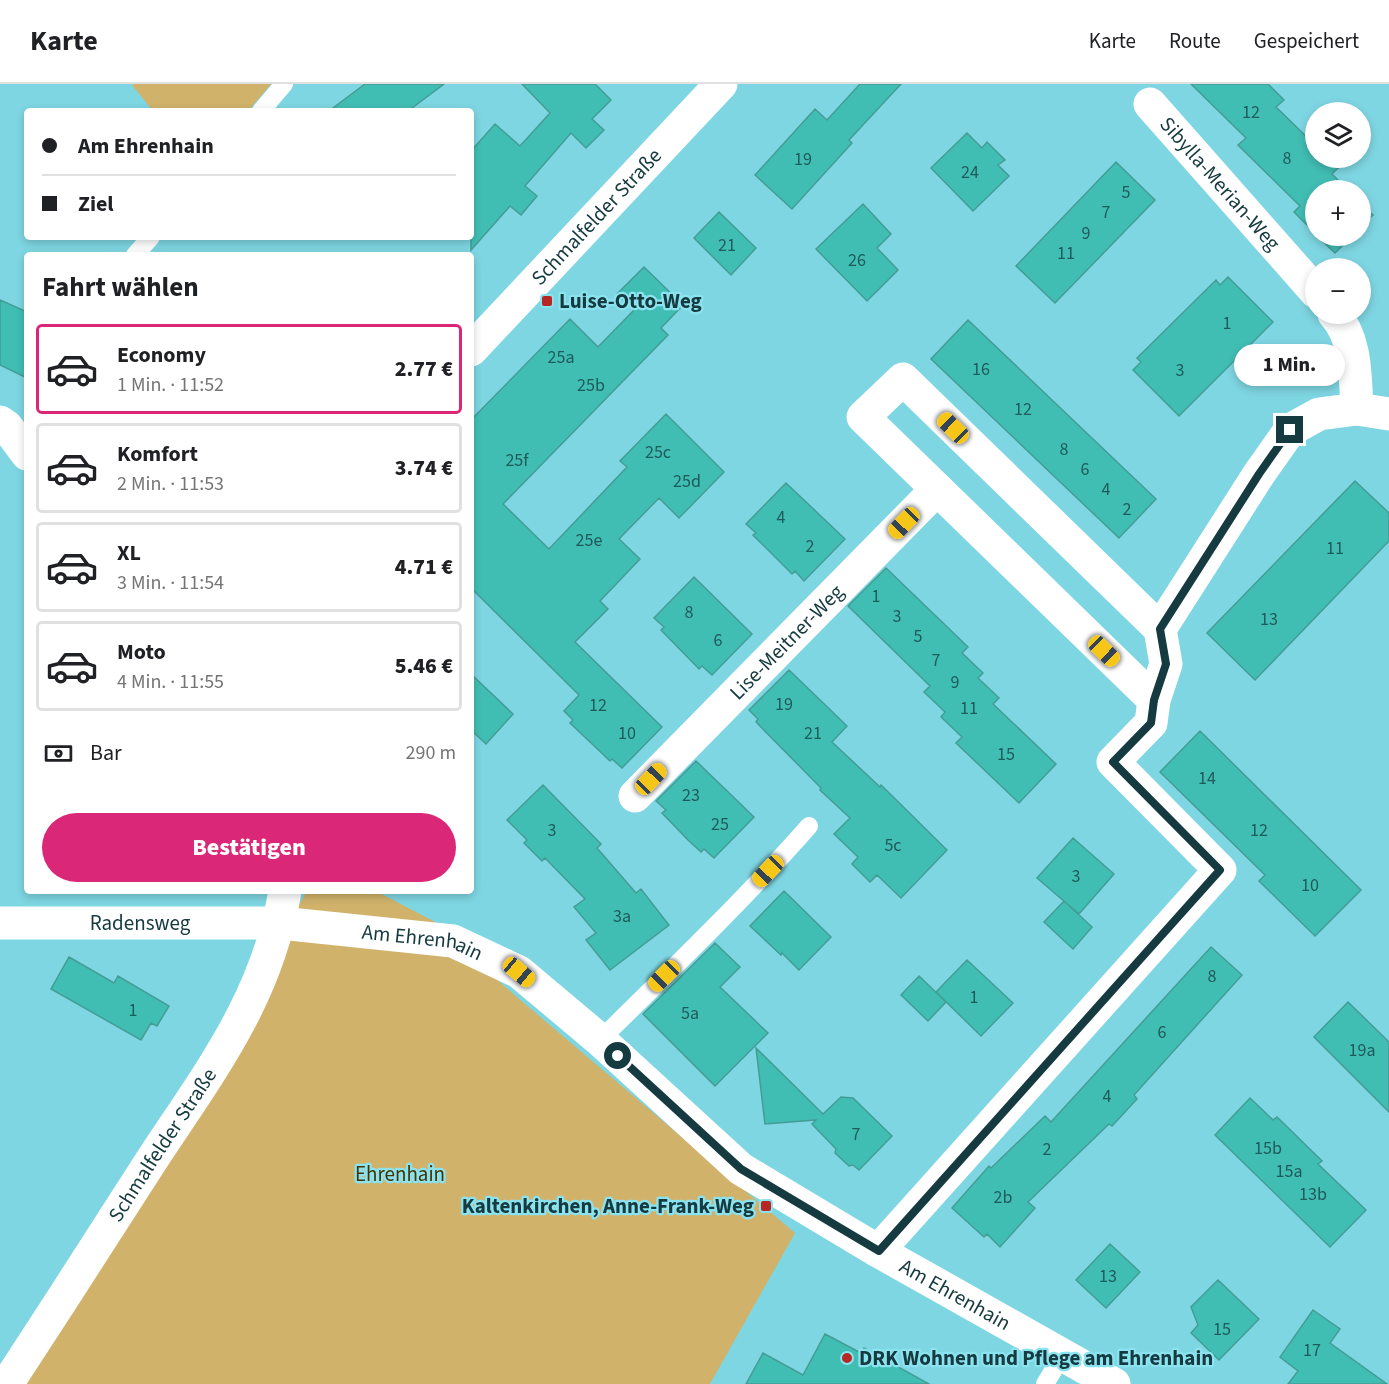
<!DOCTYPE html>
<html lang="de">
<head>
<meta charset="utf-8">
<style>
	:root { --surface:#fff; --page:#f6f6f6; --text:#202124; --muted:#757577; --line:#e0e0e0; --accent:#db2777 }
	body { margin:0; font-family:"Source Sans 3",sans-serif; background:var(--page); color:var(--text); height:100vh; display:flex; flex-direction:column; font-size:22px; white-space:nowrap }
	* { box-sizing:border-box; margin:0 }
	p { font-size:20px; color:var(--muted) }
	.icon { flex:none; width:33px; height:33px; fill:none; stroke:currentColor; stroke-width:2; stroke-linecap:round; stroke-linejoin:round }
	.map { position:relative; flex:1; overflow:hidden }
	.panel { position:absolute; left:24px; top:168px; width:450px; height:642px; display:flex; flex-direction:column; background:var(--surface); border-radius:6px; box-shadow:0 3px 9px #0003 }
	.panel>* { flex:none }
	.banner { position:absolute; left:24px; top:24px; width:450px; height:132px; border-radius:6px; box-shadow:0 3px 9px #0003; display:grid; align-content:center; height:132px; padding:0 18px; background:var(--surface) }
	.tools { position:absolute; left:1305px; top:18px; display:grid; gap:12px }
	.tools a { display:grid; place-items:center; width:66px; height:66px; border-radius:50%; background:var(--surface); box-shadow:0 3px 9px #0003; font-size:30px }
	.end { position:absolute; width:27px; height:27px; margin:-14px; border:8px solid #153a3f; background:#fff; box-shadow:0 0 0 3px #fff }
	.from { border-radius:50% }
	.bubble { position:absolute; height:42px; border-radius:21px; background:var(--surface); box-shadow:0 3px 9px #0003; font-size:20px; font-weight:800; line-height:42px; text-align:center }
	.car { position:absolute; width:18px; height:36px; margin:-18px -9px; border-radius:8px; box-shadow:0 0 4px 2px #0007; background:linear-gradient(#f5c518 24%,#345 0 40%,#f5c518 0 76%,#345 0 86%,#f5c518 0) }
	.banner b { display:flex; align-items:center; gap:21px; height:57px; font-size:22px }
	.banner b+b { border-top:2px solid var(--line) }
	.banner i { width:15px; height:15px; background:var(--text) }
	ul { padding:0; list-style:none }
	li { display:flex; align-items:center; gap:18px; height:90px; margin:0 12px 9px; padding:0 6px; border:3px solid var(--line); border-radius:6px }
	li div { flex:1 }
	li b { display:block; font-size:22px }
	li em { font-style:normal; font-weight:800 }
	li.active { border-color:var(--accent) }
	li>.icon { width:54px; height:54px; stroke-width:1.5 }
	h2 { padding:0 18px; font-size:27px; line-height:72px }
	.pay { display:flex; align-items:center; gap:15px; height:66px; padding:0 18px; font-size:22px }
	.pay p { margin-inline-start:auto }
	.action { display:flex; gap:12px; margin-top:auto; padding:12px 18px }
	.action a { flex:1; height:69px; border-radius:36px; background:var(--accent); color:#fff; font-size:24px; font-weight:800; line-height:69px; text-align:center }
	header { display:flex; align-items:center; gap:36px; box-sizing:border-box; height:84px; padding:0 30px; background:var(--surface); border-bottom:2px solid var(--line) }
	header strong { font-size:28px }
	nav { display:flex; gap:33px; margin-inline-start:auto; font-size:21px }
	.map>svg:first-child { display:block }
	.green { fill:#d0b26b }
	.building { fill:#41beb4; stroke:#449d95; stroke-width:1.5 }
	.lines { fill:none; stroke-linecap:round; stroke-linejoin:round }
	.service { stroke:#fff; stroke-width:18 }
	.minor { stroke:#fff; stroke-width:33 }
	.secondary { stroke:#fff; stroke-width:33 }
	.route { stroke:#153a3f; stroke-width:8 }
	.poi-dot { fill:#b72723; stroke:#8ce3f0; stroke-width:2 }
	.labels { text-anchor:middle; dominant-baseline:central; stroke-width:4.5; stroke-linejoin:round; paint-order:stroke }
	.number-label { font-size:18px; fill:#205b5c }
	.street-label { font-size:21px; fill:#153a3f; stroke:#8ce3f0 }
	.poi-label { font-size:21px; font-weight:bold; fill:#153a3f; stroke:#8ce3f0; text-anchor:start }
	.park-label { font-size:21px; fill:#453403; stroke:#8ce3f0 }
</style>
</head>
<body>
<header>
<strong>Karte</strong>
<nav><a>Karte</a><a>Route</a><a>Gespeichert</a></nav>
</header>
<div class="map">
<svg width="1389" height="1300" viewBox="0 0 1389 1300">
	<rect width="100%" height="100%" fill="#7ed6e2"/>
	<path class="green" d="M134,0H271L248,27H153L132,1Z
		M307,807H376L439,840L453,857L518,914L795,1149L710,1300H22Z"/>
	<path class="building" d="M365,0H444L408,27H329Z
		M522,0H595L611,16L592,35L604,46L586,64L571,49L525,102L537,112L521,131L510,122L471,166V67L495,40L520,62L550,29Z
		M860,0H901L849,56L852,59L792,125L755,91L815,25L827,36Z
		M1191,0H1268L1284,16L1276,23L1316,62V74H1327L1338,84L1332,90L1348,106H1316V150L1294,128L1300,122L1238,61L1246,54Z
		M967,49L982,64L987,58L1005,76L998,81L1009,92L973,127L931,84Z
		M1116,78L1155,116L1055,219L1016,182Z
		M1360,119L1373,131L1360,143Z
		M863,120L891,150L877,164L898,186L867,217L816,165Z
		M719,128L756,164L731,191L694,154Z
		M1317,152H1352L1335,169Z
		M644,183L683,221L661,244L668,251L503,420L549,465L627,383L620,377L666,330L724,388L679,434L659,414L619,455L640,475L600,517L608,525L575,558L662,643L622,684L612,675L610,677L570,639L573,636L564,627L579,611L471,504V336L570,235L598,263L634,226L617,210Z
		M1228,193L1273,238L1179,332L1133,286L1141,278L1137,274L1216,196L1220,201Z
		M0,216L27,228V294L0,281Z
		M968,236L1156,415L1119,454L931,275Z
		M1355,397L1389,429V457L1255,596L1207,549Z
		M786,399L845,455L804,497L795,487L792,490L753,451L756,449L746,440Z
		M886,484L968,563L962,569L983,589L978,594L999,614L993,620L1056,680L1019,719L956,659L962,653L941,633L945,628L924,608L930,602L848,522Z
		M694,493L752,550L712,591L702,582L699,585L661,546L664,543L654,534Z
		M789,586L847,642L832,658L880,703L881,701L947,766L901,814L877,791L870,798L852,780L858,773L834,750L850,734L820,706L821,704L756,638L758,635L749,626Z
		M471,590L513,630L486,660L471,646Z
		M1200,647L1361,806L1315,852L1259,797L1265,791L1160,688Z
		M696,677L754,733L714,774L704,765L701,768L688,756L662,729L666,726L656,717Z
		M543,701L601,760L597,764L636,809L641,805L669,841L610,886L586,856L596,849L574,823L585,815L545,774L542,777L524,759L527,756L507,736Z
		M1073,754L1114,790L1079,830L1037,794Z
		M784,807L831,853L799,886L782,869L781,871L750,842Z
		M1064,817L1092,843L1073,865L1044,838Z
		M715,859L740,883L720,903L768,949L715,1002L643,930Z
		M1211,863L1242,891L1134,1011L1137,1015L1112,1042L1109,1040L1028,1118L1035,1124L1000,1163L987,1150L984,1153L952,1124L989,1082L991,1084L1045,1032L1051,1038Z
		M69,873L114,899L118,892L169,922L157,942L151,939L141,956L51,905Z
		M967,876L1013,919L981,952L936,908Z
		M919,892L946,918L928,937L901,911Z
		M1348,918L1389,958V1028L1314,953Z
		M756,964L823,1030L841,1013L853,1014L892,1052L859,1086L853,1081L849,1082L835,1069L836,1065L812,1040L816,1036L765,1040Z
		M1250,1014L1273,1036L1277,1033L1322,1077L1318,1080L1366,1126L1330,1163L1215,1051Z
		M1110,1160L1140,1188L1106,1224L1076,1196Z
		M1218,1196L1259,1235L1219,1276L1191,1249L1198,1241L1191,1223Z
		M1313,1226L1340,1245L1330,1259L1387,1300H1288L1298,1287L1280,1273Z
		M825,1250L861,1269L864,1264L929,1300H746L763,1269L803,1291Z"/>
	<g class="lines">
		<path class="service" d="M261,27L284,0
			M135,171L151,153
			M600,956C671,886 743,817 809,742
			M1045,1300L1062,1272"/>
		<g class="minor">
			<path id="s1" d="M1150,20L1316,208"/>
			<path d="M1334,230C1357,255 1355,293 1357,325"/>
			<path d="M0,338L7,343L27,370"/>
			<path d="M1154,616L863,333L903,295L1160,545"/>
			<path id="s2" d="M635,712L937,405"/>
			<path id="s3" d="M0,839H280L453,857L519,888L600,956L741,1085L878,1167L1114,1300"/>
			<path d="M878,1167L1220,786L1113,678L1151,639L1154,616L1166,580L1160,545L1259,390L1290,346L1319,330L1357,325L1389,330"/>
		</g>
		<g class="secondary">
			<path id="s4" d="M471,266L721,0"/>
			<path id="s5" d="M7,1300C56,1225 105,1149 153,1074C211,986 267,914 285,807"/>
		</g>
	</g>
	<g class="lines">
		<path class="route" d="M618,972L741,1085L879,1167L1220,786L1113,678L1151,639L1154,616L1166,580L1160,545L1259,390L1290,346"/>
	</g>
	<g class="poi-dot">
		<rect x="541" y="211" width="12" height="12" rx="3"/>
		<rect x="760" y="1116" width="12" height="12" rx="3"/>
		<circle cx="847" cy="1274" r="6"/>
	</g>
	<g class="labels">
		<g class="number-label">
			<text x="1251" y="28">12</text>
			<text x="1287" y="74">8</text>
			<text x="803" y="75">19</text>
			<text x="970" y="88">24</text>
			<text x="1126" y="108">5</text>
			<text x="1106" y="128">7</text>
			<text x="1086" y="149">9</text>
			<text x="727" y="161">21</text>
			<text x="1066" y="169">11</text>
			<text x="857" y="176">26</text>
			<text x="1227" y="239">1</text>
			<text x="561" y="273">25a</text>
			<text x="981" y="285">16</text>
			<text x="1180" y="286">3</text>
			<text x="591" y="301">25b</text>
			<text x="1023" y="325">12</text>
			<text x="1064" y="365">8</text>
			<text x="658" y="368">25c</text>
			<text x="517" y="376">25f</text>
			<text x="1085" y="385">6</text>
			<text x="687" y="397">25d</text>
			<text x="1106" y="405">4</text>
			<text x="1127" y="425">2</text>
			<text x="781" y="433">4</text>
			<text x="589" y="456">25e</text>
			<text x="810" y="462">2</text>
			<text x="1335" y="464">11</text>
			<text x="876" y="512">1</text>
			<text x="689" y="528">8</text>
			<text x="897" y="532">3</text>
			<text x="1269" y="535">13</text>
			<text x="918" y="552">5</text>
			<text x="718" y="556">6</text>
			<text x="936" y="576">7</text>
			<text x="955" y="598">9</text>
			<text x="784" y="620">19</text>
			<text x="598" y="621">12</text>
			<text x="969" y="624">11</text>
			<text x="627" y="649">10</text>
			<text x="813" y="649">21</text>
			<text x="1006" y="670">15</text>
			<text x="1207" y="694">14</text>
			<text x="691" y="711">23</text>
			<text x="720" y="740">25</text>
			<text x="552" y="746">3</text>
			<text x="1259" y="746">12</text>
			<text x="893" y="761">5c</text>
			<text x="1076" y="792">3</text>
			<text x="1310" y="801">10</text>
			<text x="622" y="832">3a</text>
			<text x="1212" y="892">8</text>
			<text x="974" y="913">1</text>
			<text x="133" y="926">1</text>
			<text x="690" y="929">5a</text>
			<text x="1162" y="948">6</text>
			<text x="1362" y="966">19a</text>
			<text x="1107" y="1012">4</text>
			<text x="856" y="1050">7</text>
			<text x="1268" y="1064">15b</text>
			<text x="1047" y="1065">2</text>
			<text x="1289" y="1087">15a</text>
			<text x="1313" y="1110">13b</text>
			<text x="1003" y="1113">2b</text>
			<text x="1108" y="1192">13</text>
			<text x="1222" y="1245">15</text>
			<text x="1312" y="1266">17</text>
		</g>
		<g class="street-label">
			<text stroke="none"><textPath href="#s1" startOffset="106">Sibylla-Merian-Weg</textPath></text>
			<text stroke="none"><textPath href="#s4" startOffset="183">Schmalfelder Straße</textPath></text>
			<text stroke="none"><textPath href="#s2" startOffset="216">Lise-Meitner-Weg</textPath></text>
			<text stroke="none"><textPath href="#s3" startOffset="140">Radensweg</textPath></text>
			<text stroke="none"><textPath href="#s3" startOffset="424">Am Ehrenhain</textPath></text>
			<text stroke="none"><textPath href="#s5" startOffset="285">Schmalfelder Straße</textPath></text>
			<text stroke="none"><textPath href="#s3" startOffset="1072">Am Ehrenhain</textPath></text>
		</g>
		<g class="poi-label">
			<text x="559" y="217">Luise-Otto-Weg</text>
			<text x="754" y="1122" text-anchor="end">Kaltenkirchen, Anne-Frank-Weg</text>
			<text x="859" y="1274">DRK Wohnen und Pflege am Ehrenhain</text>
		</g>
		<g class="park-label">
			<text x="400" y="1090">Ehrenhain</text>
		</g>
	</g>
</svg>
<div class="tools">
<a><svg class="icon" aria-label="layers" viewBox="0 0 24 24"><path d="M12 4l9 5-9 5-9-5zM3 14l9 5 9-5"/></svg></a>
<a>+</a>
<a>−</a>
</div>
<i class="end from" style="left:618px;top:972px"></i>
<i class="end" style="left:1290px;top:346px"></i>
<div class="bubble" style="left:1234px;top:260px;width:111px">1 Min.</div>
<i class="car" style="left:953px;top:344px;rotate:314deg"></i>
<i class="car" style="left:904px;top:439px;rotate:224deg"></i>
<i class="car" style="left:1104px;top:567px;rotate:134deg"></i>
<i class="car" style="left:651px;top:695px;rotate:44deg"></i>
<i class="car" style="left:768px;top:787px;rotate:224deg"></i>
<i class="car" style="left:519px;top:888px;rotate:130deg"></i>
<i class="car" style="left:664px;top:892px;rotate:225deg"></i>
<div class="banner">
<b><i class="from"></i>Am Ehrenhain</b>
<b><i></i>Ziel</b>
</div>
<section class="panel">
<h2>Fahrt wählen</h2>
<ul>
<li class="active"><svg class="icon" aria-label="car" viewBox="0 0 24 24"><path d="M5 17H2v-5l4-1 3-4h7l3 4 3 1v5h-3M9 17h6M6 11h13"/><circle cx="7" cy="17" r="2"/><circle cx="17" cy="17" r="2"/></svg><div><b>Economy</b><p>1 Min. · 11:52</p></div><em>2.77 €</em></li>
<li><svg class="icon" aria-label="car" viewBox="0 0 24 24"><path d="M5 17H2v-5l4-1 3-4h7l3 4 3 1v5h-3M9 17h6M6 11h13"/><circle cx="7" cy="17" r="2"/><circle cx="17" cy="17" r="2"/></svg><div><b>Komfort</b><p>2 Min. · 11:53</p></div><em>3.74 €</em></li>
<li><svg class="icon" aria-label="car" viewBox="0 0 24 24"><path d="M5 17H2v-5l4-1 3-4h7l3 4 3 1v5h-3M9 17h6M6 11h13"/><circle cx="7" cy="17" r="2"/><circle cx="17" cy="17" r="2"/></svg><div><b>XL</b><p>3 Min. · 11:54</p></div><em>4.71 €</em></li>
<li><svg class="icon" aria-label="car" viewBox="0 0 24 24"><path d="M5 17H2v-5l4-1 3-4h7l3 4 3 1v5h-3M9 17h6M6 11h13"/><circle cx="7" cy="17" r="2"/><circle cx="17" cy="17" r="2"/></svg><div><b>Moto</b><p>4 Min. · 11:55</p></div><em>5.46 €</em></li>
</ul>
<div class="pay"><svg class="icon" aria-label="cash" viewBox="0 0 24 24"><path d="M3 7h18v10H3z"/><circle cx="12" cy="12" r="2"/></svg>Bar<p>290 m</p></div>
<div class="action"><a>Bestätigen</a></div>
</section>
</div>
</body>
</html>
